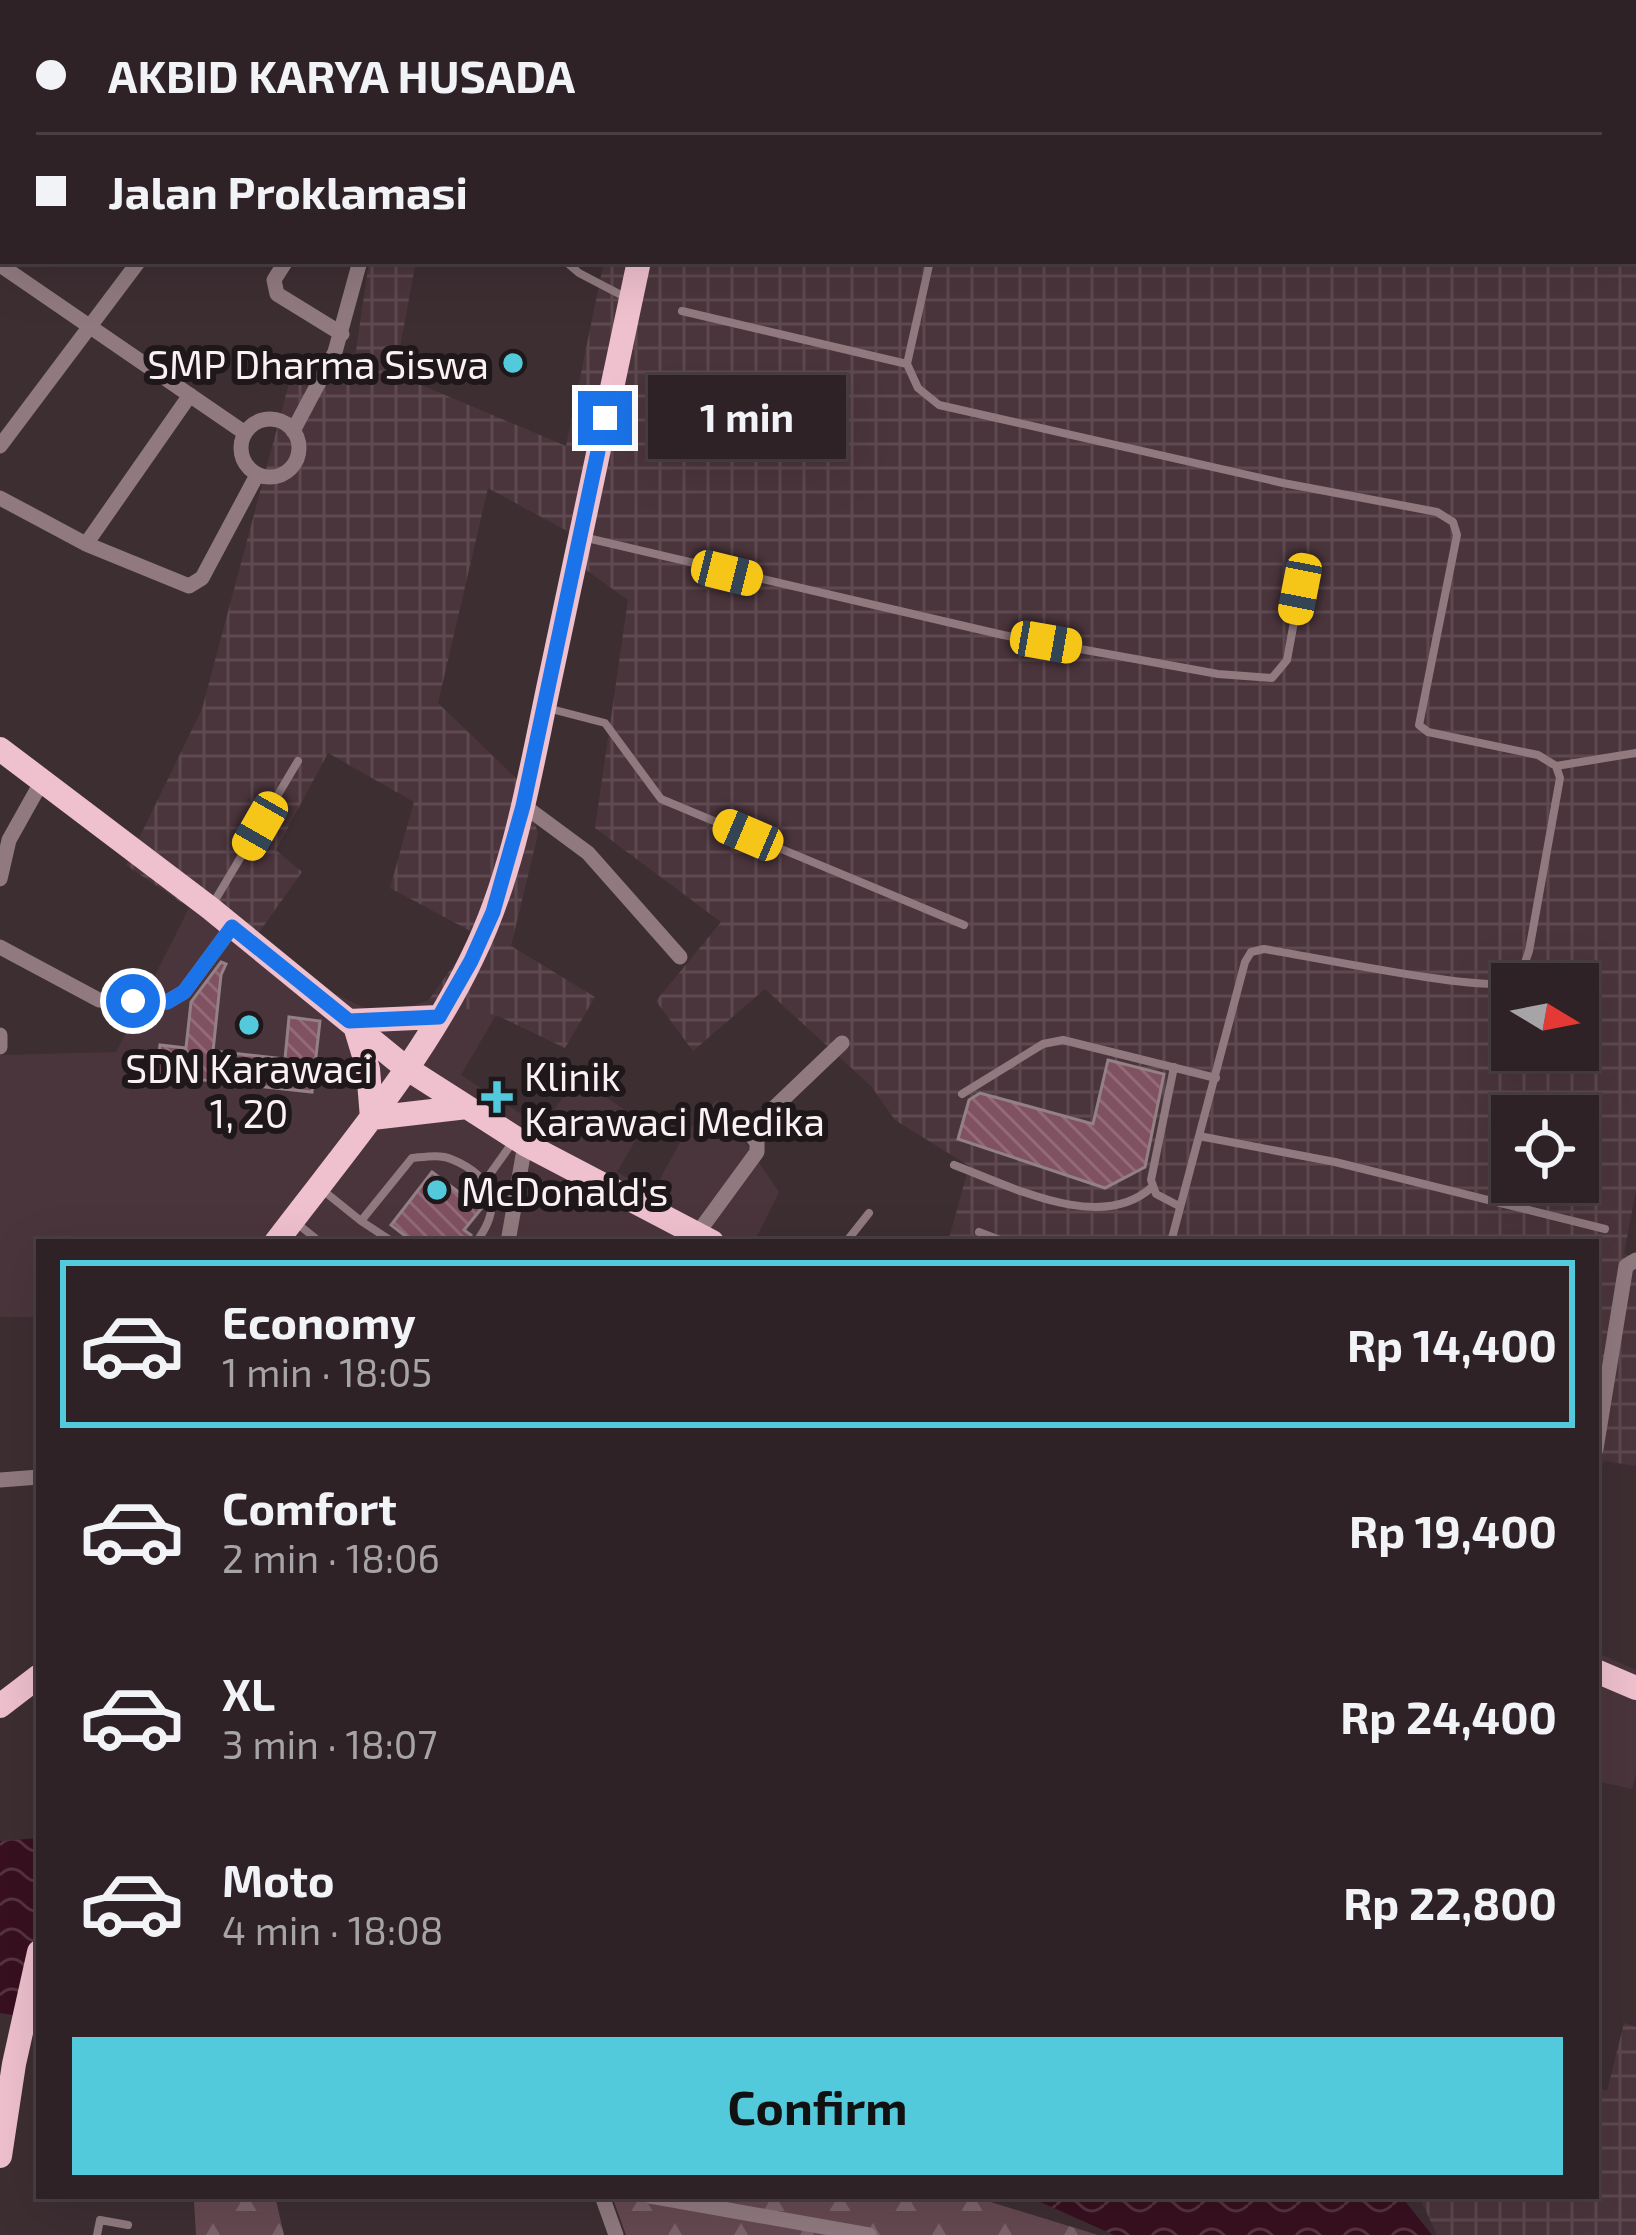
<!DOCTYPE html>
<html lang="en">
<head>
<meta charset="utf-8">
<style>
	:root { --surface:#2e2226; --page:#3a2f32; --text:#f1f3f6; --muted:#a7a4a7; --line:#493f43; --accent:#53cadc }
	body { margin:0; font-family:"Exo 2",sans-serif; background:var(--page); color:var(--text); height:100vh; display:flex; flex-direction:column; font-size:45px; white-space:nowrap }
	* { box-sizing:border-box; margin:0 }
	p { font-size:39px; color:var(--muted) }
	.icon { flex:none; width:66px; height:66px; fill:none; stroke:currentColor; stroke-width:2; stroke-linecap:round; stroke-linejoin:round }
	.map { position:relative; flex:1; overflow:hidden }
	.drawer { position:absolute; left:36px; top:1239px; width:1563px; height:960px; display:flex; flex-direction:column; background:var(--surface); border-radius:0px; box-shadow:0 12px 48px #0002,0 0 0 3px var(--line) }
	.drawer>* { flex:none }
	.guide { position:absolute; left:0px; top:0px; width:1638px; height:264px; box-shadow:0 12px 48px #0002,0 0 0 3px var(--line); display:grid; align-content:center; height:264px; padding:0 36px; background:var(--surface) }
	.needle { width:78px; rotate:100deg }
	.controls { position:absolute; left:1491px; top:963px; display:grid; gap:24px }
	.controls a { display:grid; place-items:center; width:108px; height:108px; border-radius:0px; background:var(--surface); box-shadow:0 12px 48px #0002,0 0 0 3px var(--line); font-size:60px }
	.end { position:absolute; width:54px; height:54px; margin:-27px; border:15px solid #1a73e8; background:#fff; box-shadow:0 0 0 6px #fff }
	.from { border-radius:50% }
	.bubble { position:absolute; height:84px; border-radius:0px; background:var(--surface); box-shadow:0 12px 48px #0002,0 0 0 3px var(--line); font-size:39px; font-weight:700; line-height:84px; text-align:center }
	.car { position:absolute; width:36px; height:72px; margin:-36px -18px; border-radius:15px; box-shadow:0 0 9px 3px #0007; background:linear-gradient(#f5c518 24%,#345 0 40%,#f5c518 0 76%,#345 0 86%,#f5c518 0) }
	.guide b { display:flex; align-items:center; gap:42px; height:114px; font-size:45px }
	.guide b+b { border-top:3px solid var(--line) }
	.guide i { width:30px; height:30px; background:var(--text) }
	ul { padding:21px 0 0; list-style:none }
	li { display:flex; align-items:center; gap:36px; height:168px; margin:0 24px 18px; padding:0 12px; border:6px solid transparent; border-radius:0px }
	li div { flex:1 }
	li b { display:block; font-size:45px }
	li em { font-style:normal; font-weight:700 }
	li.on { border-color:var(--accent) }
	li>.icon { width:108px; height:108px; stroke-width:1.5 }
	.cta { display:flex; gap:24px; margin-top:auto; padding:24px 36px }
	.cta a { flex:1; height:138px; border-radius:0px; background:var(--accent); color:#111; font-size:48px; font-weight:700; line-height:138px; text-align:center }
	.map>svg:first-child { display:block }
	.built { fill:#4b353c }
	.industrial { fill:url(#industrial-grid); fill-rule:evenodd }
	.forest { fill:url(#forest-firs) }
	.water { fill:url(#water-waves) }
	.building { fill:url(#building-back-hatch); stroke:#938186; stroke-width:3 }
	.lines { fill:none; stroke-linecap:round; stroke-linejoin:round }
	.lane { stroke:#907a80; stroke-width:8 }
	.street { stroke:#907a80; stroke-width:15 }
	.primary { stroke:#efc0ce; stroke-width:24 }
	.route { stroke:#1a73e8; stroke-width:15 }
	.poi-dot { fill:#53cadc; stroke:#1f181a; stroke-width:4.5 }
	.labels { text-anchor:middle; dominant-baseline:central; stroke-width:12; stroke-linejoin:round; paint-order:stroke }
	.poi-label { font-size:39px; fill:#fbf0f3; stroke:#1f181a; text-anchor:start }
</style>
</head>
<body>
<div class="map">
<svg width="1636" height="2235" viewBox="0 0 1636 2235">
	<defs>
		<pattern id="industrial-grid" width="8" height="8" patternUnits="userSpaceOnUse" patternTransform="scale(3)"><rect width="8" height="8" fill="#4b353c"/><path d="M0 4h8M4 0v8" fill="none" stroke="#5d494f"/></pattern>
		<pattern id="forest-firs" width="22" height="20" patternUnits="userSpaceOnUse" patternTransform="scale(3)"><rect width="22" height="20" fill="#664952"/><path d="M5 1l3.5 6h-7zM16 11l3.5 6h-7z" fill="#7d646b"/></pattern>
		<pattern id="water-waves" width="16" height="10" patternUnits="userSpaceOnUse" patternTransform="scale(3)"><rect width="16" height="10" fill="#381020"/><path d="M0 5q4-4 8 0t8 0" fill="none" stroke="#563341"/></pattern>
		<pattern id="building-back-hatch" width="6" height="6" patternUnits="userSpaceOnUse" patternTransform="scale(3)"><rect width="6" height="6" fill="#805161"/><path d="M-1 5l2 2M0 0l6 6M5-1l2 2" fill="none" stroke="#936a78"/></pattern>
	</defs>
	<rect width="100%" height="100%" fill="#3d2e32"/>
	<path class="built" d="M189,908L253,941L316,985L378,1014L428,1001L496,1015L461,1075L541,1127L578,1077L645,1124L617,1172L653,1192L685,1133L717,1100L779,1192L754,1242H39V1317H0V1055L116,1052Z
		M1596,1652L1636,1670V1775L1632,1789L1596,1781Z"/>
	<path class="industrial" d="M839,0H1636V1190L1624,1254L1636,1257V1466L1604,1461L1596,1482V1242H948L969,1166L895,1120L871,1086L765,989L693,1051L656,1001L721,922L595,828L628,600L582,567L589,543L488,488L438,703L524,786L538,834L511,946L595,997L565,1048L496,1015L428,1001L476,934L390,888L414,802L328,753L276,850L302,872L253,941L189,908L126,865L202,709L291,376L352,378L369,261H416L395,374L566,446L604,261H1635V3H838ZM1512,984H1578V1050H1512ZM1512,1116H1578V1182H1512Z
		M1624,2023L1636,2027V2235H1437L1419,2196H1596V2087L1607,2091Z"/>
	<path class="forest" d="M172,2196H275L284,2235H196L194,2202Z
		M612,2196H971L1098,2235H626Z"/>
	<path class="water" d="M39,1838V2019L0,2013V1841Z
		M1017,2196H1401L1432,2235H1114L1036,2200Z"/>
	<path class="building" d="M221,962L226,964L221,975L213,1051L285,1059L289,1017L320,1021L312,1092L157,1075L160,1045L186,1048L191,1002Z
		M1108,1060L1164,1074L1145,1167L1105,1188L958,1139L969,1100L980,1093L1093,1124Z
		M432,1172L481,1209L464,1230L471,1235L468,1242H413L391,1225Z"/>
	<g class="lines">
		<path class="lane" d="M913,3V0
			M1351,3L1352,0
			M565,261L579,273L625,297
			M682,311L907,364L918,388L939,405L1283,483L1437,512L1453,522L1457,535L1419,725L1428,732L1538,755L1556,766L1560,778L1529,951C1525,963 1521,977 1509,982C1486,993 1303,955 1264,949L1251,952L1245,962L1199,1136
			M907,364L930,261
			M587,538L1003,635L1218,674L1272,678L1287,660L1300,589
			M551,709L605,723L661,799L964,925
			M1556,766L1636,753
			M214,902L298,761
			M1174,1067L1151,1180L1156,1194L1179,1206
			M962,1094L1043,1044L1063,1040L1216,1078
			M954,1165C1010,1186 1101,1234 1152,1187
			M485,1181L515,1139
			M320,1188L361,1221
			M294,1221L320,1242
			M979,1232L1005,1242
			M393,1242L361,1221L412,1158C424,1157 440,1154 451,1159C493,1176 504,1206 476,1242
			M846,1242L869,1213
			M1171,1242L1199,1136L1335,1162L1605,1229
			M97,2235L100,2220L128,2225"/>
		<path class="street" d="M151,0L158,3
			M233,0L236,3
			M205,3L207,0
			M725,3V0
			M0,91L3,93
			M286,261L274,280L277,294L342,334
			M0,265L245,433
			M241 448a29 29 0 1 1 58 0a29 29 0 1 1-58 0Z
			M293,431L335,352L360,261
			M0,446L139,261
			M0,498L86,544L189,586L202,578L257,475
			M86,544L190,395
			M523,805L588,853L680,957
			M0,879L9,840L42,781
			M0,947L99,1000L167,1002L184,992L232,927
			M0,1035V1047
			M697,1234L757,1152V1143L751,1135L754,1127L842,1043
			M508,1242L525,1144
			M1596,1449L1626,1266L1636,1260
			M0,1480L39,1477
			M602,2196L616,2235
			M650,2196L869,2235"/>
		<path class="primary" d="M621,0L622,3
			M0,749L210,908L406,1068L525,1144L712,1242
			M349,1021L438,1017
			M355,1026L368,1069L372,1118L467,1107
			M276,1242C345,1151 422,1062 472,958C516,869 531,766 552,670C581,534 610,397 639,261
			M1596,1671L1636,1688
			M0,1706L39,1676
			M0,2156L14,2064L39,1952"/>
	</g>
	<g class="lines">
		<path class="route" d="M133,1001L167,1002L184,992L232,927L349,1021L439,1017L471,961L493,912L523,806L605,418"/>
	</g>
	<g class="poi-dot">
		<circle cx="513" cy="363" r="12"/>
		<circle cx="249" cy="1025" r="12"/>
		<path d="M491 1079h12v12h12v12h-12v12h-12v-12h-12v-12h12z"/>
		<circle cx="437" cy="1190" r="12"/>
	</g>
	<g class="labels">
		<g class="poi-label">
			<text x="489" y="363" text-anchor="end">SMP Dharma Siswa</text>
			<text x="249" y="1067" text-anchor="middle">SDN Karawaci<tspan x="249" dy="45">1, 20</tspan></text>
			<text x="524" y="1075">Klinik<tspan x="524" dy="45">Karawaci Medika</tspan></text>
			<text x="461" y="1190">McDonald's</text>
		</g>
	</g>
</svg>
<div class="controls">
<a><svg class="needle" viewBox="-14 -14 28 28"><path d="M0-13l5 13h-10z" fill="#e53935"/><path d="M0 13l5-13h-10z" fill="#a7a4a7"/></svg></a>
<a><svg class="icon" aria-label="locate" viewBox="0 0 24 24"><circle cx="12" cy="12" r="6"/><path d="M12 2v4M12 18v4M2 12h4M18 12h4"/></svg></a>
</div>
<i class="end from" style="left:133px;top:1001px"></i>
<i class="end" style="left:605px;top:418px"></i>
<div class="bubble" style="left:648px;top:375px;width:198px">1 min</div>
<i class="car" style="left:727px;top:573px;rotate:104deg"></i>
<i class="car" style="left:1300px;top:589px;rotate:191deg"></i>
<i class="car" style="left:1046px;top:642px;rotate:100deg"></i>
<i class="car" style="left:260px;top:826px;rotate:210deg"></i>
<i class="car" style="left:748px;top:835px;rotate:293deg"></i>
<div class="guide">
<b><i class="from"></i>AKBID KARYA HUSADA</b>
<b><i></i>Jalan Proklamasi</b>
</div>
<section class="drawer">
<ul>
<li class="on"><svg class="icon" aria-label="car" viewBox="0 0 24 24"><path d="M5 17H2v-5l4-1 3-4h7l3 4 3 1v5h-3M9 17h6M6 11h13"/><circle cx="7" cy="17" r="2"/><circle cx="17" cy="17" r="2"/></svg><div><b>Economy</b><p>1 min · 18:05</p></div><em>Rp 14,400</em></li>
<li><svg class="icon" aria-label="car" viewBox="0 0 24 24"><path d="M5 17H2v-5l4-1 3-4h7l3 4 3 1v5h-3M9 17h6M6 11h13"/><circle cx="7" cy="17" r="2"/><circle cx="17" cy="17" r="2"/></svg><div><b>Comfort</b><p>2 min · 18:06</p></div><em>Rp 19,400</em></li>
<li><svg class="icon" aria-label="car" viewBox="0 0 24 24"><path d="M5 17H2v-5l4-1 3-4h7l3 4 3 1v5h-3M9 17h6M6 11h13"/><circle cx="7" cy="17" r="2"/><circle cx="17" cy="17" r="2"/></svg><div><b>XL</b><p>3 min · 18:07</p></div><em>Rp 24,400</em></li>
<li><svg class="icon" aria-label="car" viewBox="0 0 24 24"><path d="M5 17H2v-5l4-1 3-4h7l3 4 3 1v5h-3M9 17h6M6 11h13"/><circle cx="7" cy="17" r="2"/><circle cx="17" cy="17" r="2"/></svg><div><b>Moto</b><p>4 min · 18:08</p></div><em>Rp 22,800</em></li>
</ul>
<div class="cta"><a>Confirm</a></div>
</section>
</div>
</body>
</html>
